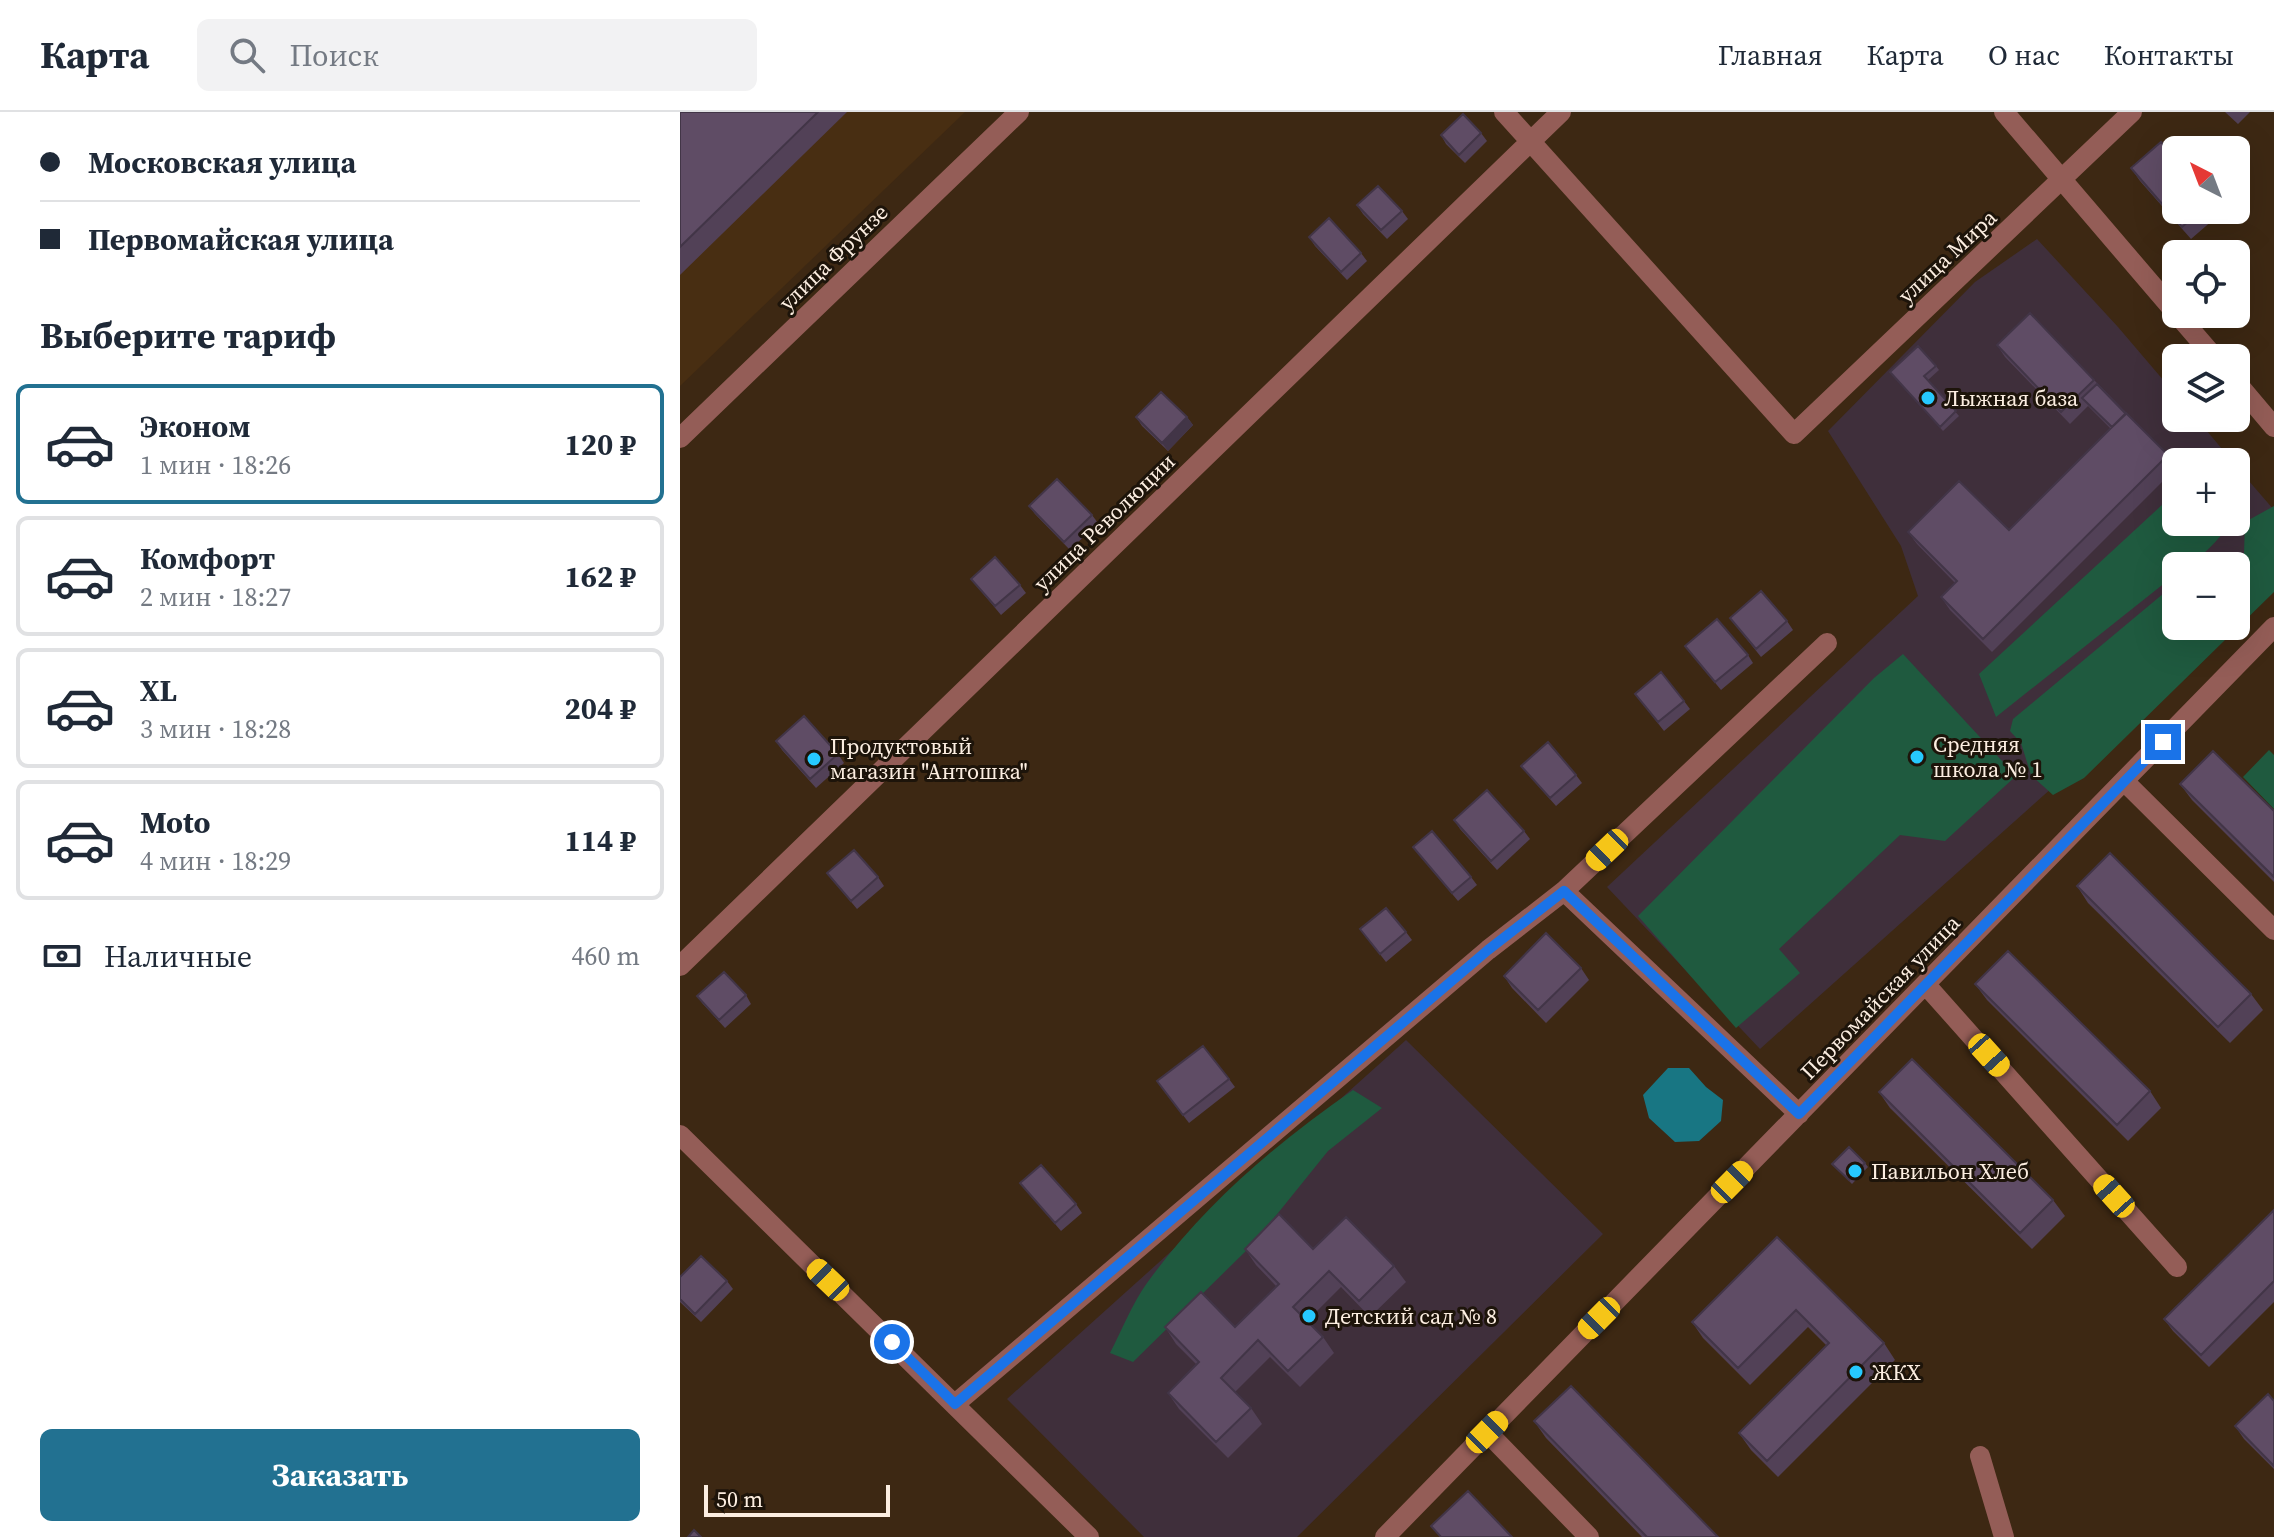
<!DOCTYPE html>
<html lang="ru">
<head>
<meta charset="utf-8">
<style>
	:root { --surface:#fff; --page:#f2f2f3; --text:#1f2937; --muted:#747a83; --line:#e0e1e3; --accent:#227191 }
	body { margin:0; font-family:"Source Serif 4",serif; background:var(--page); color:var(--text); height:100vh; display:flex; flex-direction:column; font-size:30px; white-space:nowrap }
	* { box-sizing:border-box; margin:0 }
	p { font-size:26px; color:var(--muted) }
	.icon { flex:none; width:44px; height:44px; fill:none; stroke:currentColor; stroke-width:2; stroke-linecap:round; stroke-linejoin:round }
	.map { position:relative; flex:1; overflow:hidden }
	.panel { display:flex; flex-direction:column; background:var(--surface); width:680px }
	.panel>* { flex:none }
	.guide { display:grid; align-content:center; height:176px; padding:0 40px; background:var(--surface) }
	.needle { width:52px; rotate:318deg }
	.tools { position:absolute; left:1482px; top:24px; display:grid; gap:16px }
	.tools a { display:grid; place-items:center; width:88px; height:88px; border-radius:12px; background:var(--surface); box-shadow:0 8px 32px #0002; font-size:40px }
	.scale { position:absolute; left:24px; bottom:20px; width:186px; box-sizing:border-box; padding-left:8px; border:4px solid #fceee1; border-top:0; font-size:22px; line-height:28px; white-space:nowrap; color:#fceee1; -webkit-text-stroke:6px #1d140a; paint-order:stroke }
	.end { position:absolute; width:36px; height:36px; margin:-18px; border:10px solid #1a73e8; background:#fff; box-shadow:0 0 0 4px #fff }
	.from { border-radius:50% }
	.car { position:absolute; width:24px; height:48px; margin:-24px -12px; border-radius:10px; box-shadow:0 0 6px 2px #0007; background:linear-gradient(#f5c518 24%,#345 0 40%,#f5c518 0 76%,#345 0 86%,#f5c518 0) }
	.guide b { display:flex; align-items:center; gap:28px; height:76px; font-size:30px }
	.guide b+b { border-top:2px solid var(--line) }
	.guide i { width:20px; height:20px; background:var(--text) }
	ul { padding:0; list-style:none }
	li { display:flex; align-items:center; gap:24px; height:120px; margin:0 16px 12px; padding:0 24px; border:4px solid var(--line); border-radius:12px }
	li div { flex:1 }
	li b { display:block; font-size:30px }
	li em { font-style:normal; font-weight:700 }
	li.selected { border-color:var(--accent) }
	li>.icon { width:72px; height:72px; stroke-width:1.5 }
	h2 { padding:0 40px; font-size:36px; line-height:96px }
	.pay { display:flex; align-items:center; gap:20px; height:88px; padding:0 40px; font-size:30px }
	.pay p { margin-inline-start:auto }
	.primary-button { display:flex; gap:16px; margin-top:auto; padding:16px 40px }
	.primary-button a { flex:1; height:92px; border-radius:12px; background:var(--accent); color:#fff; font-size:32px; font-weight:700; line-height:92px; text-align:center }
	header { display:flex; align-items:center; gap:48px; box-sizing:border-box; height:112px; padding:0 40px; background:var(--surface); border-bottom:2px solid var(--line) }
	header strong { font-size:38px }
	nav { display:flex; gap:44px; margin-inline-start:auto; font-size:28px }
	.search { width:560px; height:72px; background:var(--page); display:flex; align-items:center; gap:20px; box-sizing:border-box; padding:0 28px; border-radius:12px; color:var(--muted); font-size:30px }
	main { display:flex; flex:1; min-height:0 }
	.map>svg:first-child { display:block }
	.built { fill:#482e12 }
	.education { fill:#3f2f3b }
	.green { fill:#1f5a3f }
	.water { fill:#187683 }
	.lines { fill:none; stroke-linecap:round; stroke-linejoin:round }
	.minor { stroke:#945d57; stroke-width:20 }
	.wall { fill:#524157 }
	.shaded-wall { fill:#423547 }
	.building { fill:#5f4c65; stroke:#423547; stroke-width:2 }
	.route { stroke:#1a73e8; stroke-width:10 }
	.poi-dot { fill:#26c9fe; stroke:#1d140a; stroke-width:3 }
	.labels { text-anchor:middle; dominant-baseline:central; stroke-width:6; stroke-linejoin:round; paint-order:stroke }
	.street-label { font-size:22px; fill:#fceee1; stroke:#1d140a }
	.poi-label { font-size:22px; fill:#fceee1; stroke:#1d140a; text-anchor:start }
</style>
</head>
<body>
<header>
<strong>Карта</strong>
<div class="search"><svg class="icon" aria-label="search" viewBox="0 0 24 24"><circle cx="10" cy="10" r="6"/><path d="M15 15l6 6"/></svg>Поиск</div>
<nav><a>Главная</a><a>Карта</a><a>О нас</a><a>Контакты</a></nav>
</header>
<main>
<section class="panel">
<div class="guide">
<b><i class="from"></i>Московская улица</b>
<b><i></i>Первомайская улица</b>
</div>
<h2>Выберите тариф</h2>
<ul>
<li class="selected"><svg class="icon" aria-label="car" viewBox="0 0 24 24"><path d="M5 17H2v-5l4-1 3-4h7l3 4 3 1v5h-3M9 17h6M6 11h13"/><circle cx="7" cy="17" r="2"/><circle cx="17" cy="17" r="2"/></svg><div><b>Эконом</b><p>1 мин · 18:26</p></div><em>120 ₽</em></li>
<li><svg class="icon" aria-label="car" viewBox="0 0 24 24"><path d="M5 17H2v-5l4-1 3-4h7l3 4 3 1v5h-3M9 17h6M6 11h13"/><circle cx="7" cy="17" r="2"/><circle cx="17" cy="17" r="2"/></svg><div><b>Комфорт</b><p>2 мин · 18:27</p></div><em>162 ₽</em></li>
<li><svg class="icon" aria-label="car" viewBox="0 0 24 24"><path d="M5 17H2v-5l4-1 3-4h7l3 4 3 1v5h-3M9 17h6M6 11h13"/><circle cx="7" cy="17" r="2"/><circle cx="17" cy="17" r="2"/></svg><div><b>XL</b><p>3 мин · 18:28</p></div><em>204 ₽</em></li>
<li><svg class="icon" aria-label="car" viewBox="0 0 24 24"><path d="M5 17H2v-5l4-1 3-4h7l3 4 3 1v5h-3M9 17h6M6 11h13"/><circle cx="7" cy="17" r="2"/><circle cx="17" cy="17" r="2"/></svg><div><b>Moto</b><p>4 мин · 18:29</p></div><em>114 ₽</em></li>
</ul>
<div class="pay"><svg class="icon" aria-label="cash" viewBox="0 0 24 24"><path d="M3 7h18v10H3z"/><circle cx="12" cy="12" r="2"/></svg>Наличные<p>460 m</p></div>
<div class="primary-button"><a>Заказать</a></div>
</section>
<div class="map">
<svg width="1594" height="1425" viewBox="0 0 1594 1425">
	<rect width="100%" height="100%" fill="#3d2813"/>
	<path class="built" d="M0,0H285L0,274Z"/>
	<path class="education" d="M1357,127L1438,215L1496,283V306H1516L1553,350H1496V410H1556V354L1594,398V477L1556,454H1496V514H1553L1080,937L927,775L1238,484L1221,434L1148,319L1295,170Z
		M726,928L923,1122L617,1425H464L327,1287Z"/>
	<path class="green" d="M1496,380V410H1552C1539,426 1518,454 1496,454V462L1316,605L1299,562Z
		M1594,394V480L1404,666L1373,683L1351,663L1341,631L1330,619L1333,607L1496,471V514H1556V454H1516L1524,447L1564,442L1565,410Z
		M1223,542L1336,664L1265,729L1220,723L1099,837L1120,861L1056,916L958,804L1194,566Z
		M1589,638L1594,643V697L1563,665Z
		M673,978L702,996L648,1039L574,1131L453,1250L430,1241C442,1218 452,1192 467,1171C522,1095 596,1031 673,978Z"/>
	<path class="water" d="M988,956H1009L1026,975L1043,988L1041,1009L1019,1029L995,1030L969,1006L963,983Z"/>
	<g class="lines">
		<path class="minor" d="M824,0L1114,322L1452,0
			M1324,0L1496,201
			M1497,202L1535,246
			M1556,270L1594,315
			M0,326L339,0
			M1445,670L1594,818
			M884,779L1119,1002
			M0,854L881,0
			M1246,873L1497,1155
			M0,1023L409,1425
			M275,1292L808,838L884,779L1147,531
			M807,1320L909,1425
			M1300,1344L1324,1425
			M705,1425L1594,515"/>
	</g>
	<path class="wall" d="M0,0H167L0,163Z
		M1545,0H1570L1558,12Z
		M801,21L807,29L785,51L766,32L761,23Z
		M1451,56L1496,98H1538L1541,101L1511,127L1460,69Z
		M677,93L722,99L728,107L707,127L683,102Z
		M629,125L681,141L687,149L667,168L635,134Z
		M1317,233L1414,268L1488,343L1496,356L1312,540L1270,498L1261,485L1275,471L1237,432L1228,420L1329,418L1431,317L1408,294L1390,312L1325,245Z
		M1256,254L1259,258L1248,268L1279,304L1263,319L1210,260Z
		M456,305H507L513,313L488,339L462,314Z
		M349,394L412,403L418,411L390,438L355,402Z
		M291,467L340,473L346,481L321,503Z
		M1050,506L1107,509L1113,518L1081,545Z
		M1005,534L1068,543L1073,551L1041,578Z
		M955,582L1004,589L1010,597L984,619Z
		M96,629L158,642L164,651L136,676L102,638Z
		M841,654L896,663L902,671L876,694Z
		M1500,672L1594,699V770L1512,688Z
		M774,708L844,719L850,727L817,758L780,717Z
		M733,735L791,765L797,773L778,789Z
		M147,761L198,765L204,774L177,797Z
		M1397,774L1571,882L1583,898L1550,931L1408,791Z
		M680,817L726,820L732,828L706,850Z
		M901,856L909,868L866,911L832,876L824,864Z
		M1295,872L1470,979L1481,996L1448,1029L1307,888Z
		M66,883L71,892L45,916L23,892L17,884Z
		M549,967L555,975L509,1011L483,977Z
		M1199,980L1373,1088L1385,1104L1352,1137L1210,996Z
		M1185,1051L1188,1055L1172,1072L1152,1052Z
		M340,1071L396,1092L402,1101L381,1119Z
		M1594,1098V1190L1529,1255L1493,1219L1484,1207Z
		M1097,1125L1204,1231L1215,1248L1098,1365L1071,1338L1059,1321L1147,1234L1128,1215L1070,1273L1023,1226L1012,1210Z
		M565,1137H633L714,1154L726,1170L690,1205L661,1175L627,1209L643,1225L654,1241L620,1275L590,1245L555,1280L571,1296L582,1312L548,1346L499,1297L488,1281L516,1252L496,1232L485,1215H555L596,1174L576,1153Z
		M0,1165L47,1169L53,1177L21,1210L0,1190Z
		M1594,1289V1357L1564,1327L1555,1314Z
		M854,1309L1038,1425H962L866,1326Z"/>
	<path class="shaded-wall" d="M507,305L513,313L488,339L482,331Z"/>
	<path class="building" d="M0,0H138L0,135Z
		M783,2L801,21L779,43L761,23Z
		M1481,30L1496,47V98H1521L1502,115L1451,56Z
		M698,74L722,99L701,118L677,93Z
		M649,106L681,141L661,160L629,125Z
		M1350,201L1414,268L1381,300L1317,233Z
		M1238,234L1256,254L1244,264L1276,299L1260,315L1210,260Z
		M1417,272L1446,302L1432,315L1402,286Z
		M481,280L507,305L482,331L456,305Z
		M1446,301L1488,343L1303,527L1261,485L1277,469L1228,420L1279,369L1329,418Z
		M377,367L412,403L384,430L349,394Z
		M315,445L340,473L315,494L291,467Z
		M1081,479L1107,509L1076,537L1050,506Z
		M1037,507L1068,543L1035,570L1005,534Z
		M981,560L1004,589L978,610L955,582Z
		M124,604L158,642L130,667L96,629Z
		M868,630L896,663L870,686L841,654Z
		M1533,639L1594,699V765L1500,672Z
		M807,678L844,719L811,749L774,708Z
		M752,719L791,765L772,781L733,735Z
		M174,738L198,765L171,789L147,761Z
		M1430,741L1571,882L1538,915L1397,774Z
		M706,796L726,820L700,842L680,817Z
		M866,821L901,856L858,898L824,864Z
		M1328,839L1470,979L1437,1013L1295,872Z
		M44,860L66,883L39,908L17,884Z
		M523,934L549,967L503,1003L477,969Z
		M1232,947L1373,1088L1340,1121L1199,980Z
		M1169,1035L1185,1051L1169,1068L1152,1052Z
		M361,1053L396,1092L375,1111L340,1071Z
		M1594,1098V1169L1521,1243L1484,1207Z
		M599,1102L633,1137L666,1105L714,1154L679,1189L649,1159L613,1195L643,1225L608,1259L578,1228L541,1266L571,1296L536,1330L488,1281L519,1250L485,1215L521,1180L555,1215L599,1172L565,1137Z
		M1097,1125L1204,1231L1087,1349L1059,1321L1149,1231L1116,1198L1058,1256L1012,1210Z
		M21,1144L47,1169L15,1202L0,1187V1165Z
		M891,1274L1038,1425H967L854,1309Z
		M1588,1282L1594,1289V1354L1555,1314Z
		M788,1379L832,1425H761L751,1414Z
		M14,1418L21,1425H8Z"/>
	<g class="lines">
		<path class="route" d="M212,1230L275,1292L808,838L884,779L1119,1002L1483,630"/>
	</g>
	<g class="poi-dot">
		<circle cx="1248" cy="286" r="8"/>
		<circle cx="1237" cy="645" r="8"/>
		<circle cx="134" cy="647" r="8"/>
		<circle cx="1175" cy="1059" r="8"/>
		<circle cx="629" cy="1204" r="8"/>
		<circle cx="1176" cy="1260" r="8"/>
	</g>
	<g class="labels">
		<g class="street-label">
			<text transform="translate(1267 144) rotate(-43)">улица Мира</text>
			<text transform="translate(153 145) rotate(-44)">улица Фрунзе</text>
			<text transform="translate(424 410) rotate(-44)">улица Революции</text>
			<text transform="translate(1200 885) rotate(-46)">Первомайская улица</text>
		</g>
		<g class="poi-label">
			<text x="1264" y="286">Лыжная база</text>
			<text x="1253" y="632">Средняя<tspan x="1253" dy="25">школа № 1</tspan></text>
			<text x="150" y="634">Продуктовый<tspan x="150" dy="25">магазин "Антошка"</tspan></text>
			<text x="1191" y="1059">Павильон Хлеб</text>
			<text x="645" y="1204">Детский сад № 8</text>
			<text x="1192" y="1260">ЖКХ</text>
		</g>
	</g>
</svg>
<div class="tools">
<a><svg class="needle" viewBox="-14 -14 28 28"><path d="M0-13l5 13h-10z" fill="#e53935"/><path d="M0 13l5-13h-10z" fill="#747a83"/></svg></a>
<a><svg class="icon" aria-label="locate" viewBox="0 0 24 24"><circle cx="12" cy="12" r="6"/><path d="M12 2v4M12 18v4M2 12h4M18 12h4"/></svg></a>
<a><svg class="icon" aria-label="layers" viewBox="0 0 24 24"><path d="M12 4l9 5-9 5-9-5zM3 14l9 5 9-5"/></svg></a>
<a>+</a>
<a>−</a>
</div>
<div class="scale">50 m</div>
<i class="end from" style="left:212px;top:1230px"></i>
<i class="end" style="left:1483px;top:630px"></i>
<i class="car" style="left:927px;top:738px;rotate:226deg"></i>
<i class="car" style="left:1309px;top:943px;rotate:138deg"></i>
<i class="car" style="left:1052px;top:1070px;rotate:45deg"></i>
<i class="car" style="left:1434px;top:1084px;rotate:318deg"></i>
<i class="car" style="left:148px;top:1168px;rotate:314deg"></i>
<i class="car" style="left:919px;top:1206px;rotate:225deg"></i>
<i class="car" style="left:807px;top:1320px;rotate:45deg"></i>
</div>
</main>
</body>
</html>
